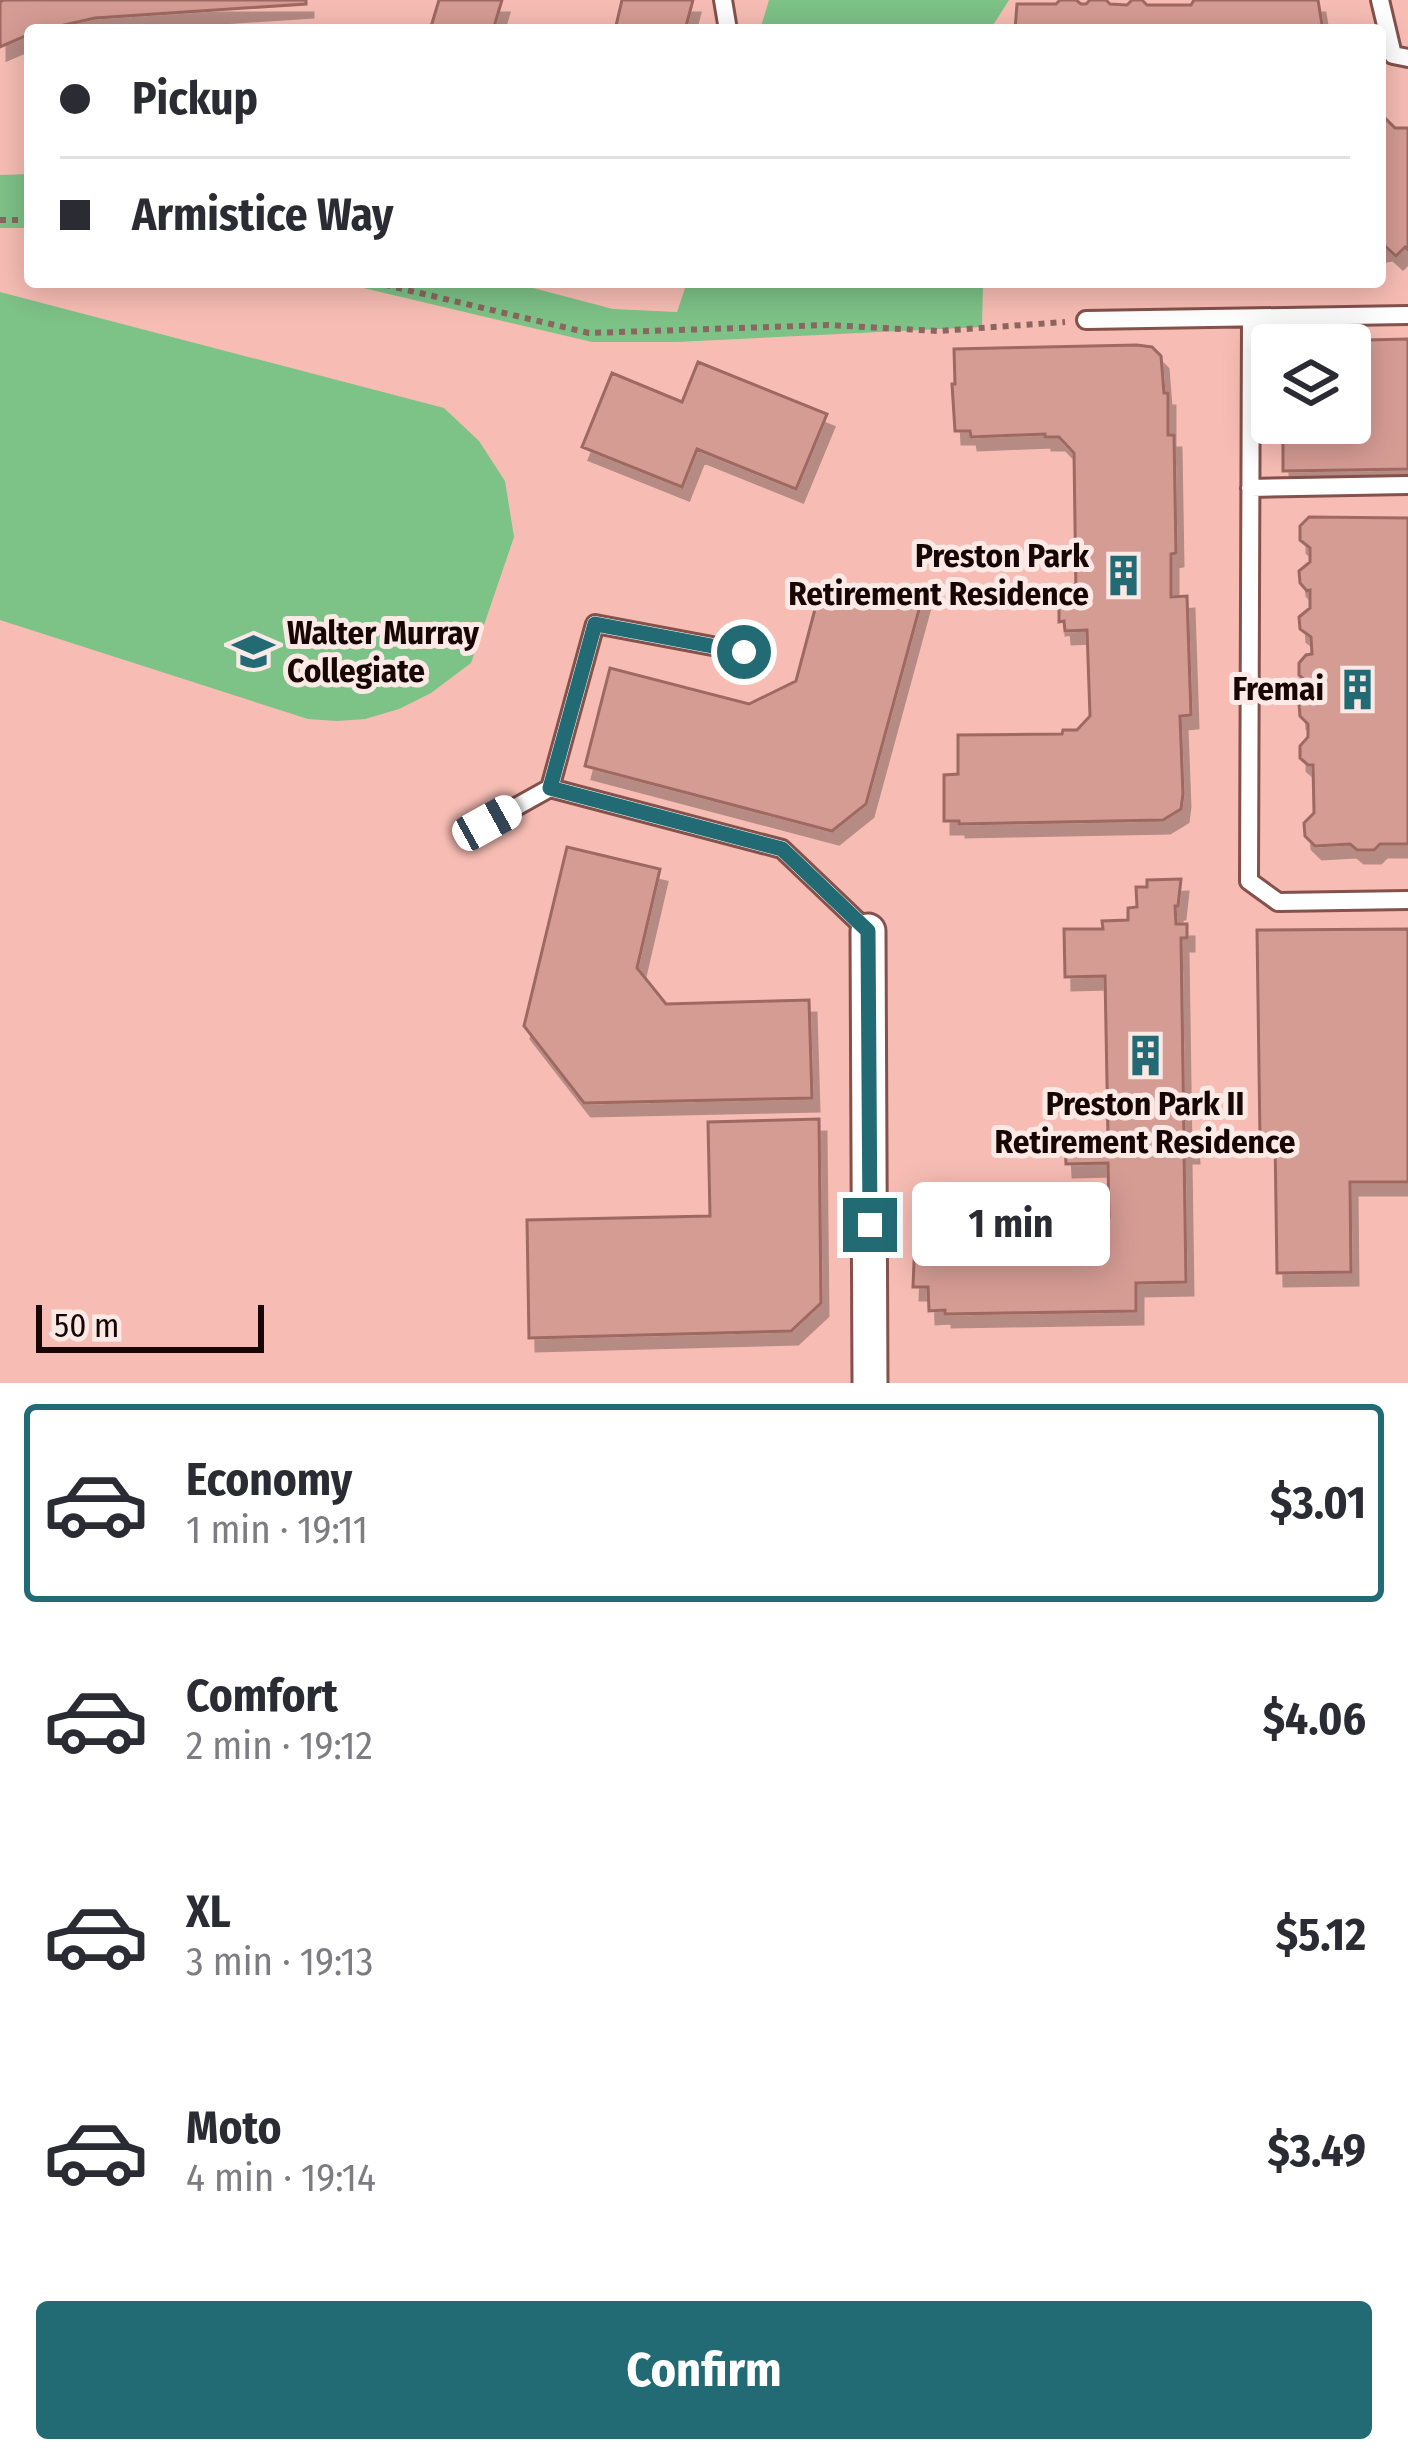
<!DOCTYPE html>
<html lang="en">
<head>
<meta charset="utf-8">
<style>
	:root { --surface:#fff; --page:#f2f2f3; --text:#2b2b33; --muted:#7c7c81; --line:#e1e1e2; --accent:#226b75 }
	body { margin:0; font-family:"Fira Sans Condensed",sans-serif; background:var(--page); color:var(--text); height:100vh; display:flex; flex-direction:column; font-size:45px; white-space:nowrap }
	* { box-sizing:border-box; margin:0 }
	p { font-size:39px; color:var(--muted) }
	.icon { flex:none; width:66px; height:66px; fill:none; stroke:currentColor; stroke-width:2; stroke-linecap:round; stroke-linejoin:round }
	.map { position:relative; height:1383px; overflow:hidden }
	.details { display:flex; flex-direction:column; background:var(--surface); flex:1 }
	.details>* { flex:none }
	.banner { position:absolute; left:24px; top:24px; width:1362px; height:264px; border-radius:12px; box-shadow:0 6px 30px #0003; display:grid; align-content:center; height:264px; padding:0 36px; background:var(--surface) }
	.controls { position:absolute; left:1251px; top:324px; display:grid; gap:24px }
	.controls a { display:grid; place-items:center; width:120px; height:120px; border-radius:12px; background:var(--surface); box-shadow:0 6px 30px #0003; font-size:60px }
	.scale { position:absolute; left:36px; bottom:30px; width:228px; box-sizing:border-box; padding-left:12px; border:6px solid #180604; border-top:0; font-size:33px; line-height:42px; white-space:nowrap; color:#180604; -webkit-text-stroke:9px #fbe9e6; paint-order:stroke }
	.end { position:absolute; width:54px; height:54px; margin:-27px; border:15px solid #226b75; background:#fff; box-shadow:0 0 0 6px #fff }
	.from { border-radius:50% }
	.bubble { position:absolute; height:84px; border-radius:12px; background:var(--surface); box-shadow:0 6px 30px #0003; font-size:39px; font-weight:700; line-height:84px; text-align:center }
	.car { position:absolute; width:36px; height:72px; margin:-36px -18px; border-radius:15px; box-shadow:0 0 9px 3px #0007; background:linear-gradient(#fff 24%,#345 0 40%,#fff 0 76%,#345 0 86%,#fff 0) }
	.banner b { display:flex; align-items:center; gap:42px; height:114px; font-size:45px }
	.banner b+b { border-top:3px solid var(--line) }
	.banner i { width:30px; height:30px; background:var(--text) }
	ul { padding:21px 0 0; list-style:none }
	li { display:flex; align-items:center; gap:36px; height:198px; margin:0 24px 18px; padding:0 12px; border:6px solid transparent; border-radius:12px }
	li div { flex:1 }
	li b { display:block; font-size:45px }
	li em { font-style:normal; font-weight:700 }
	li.selected { border-color:var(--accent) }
	li>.icon { width:108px; height:108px; stroke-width:1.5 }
	.button { display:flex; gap:24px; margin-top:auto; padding:24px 36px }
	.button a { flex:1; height:138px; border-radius:12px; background:var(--accent); color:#fff; font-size:48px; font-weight:700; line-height:138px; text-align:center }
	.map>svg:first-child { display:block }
	.green { fill:#7dc287 }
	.building { fill:#d59c94; stroke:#9d6961; stroke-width:3; filter:url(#shadow) }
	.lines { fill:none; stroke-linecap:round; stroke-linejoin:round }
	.service-casing { stroke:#84514b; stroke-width:22 }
	.minor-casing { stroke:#84514b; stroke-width:39 }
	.path { stroke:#8b655f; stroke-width:6; stroke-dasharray:6 6; stroke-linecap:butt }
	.service { stroke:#fff; stroke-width:16 }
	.minor { stroke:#fff; stroke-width:33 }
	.route { stroke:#226b75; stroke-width:15 }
	.labels { text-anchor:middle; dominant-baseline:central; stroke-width:10; stroke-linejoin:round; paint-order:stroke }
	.poi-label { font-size:33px; font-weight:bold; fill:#180604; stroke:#fbe9e6; text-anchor:end }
</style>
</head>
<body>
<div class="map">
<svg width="1408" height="1383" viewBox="0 0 1408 1383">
	<defs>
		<filter id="shadow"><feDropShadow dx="7" dy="13" stdDeviation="0" flood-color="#0004"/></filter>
	</defs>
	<rect width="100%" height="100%" fill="#f7bdb4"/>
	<path class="green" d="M769,0H1009L990,30H760Z
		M30,174V228H0V175Z
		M338,282H510L613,309L677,312L687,282H983L982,327L676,342H592Z
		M0,292L444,408L479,441L505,481L514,537L471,663L431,693L399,709L365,719L337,721L308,719L0,620Z"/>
	<path class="building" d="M4,0H306V4L95,18L42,30H30V34L0,47V2Z
		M439,0H502L493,30H430Z
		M622,0H693L685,30H615Z
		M1060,0H1076L1081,4H1086L1090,0H1106L1110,4L1127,5L1132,0H1142L1147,5H1191L1194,0H1318L1322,25L1329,30H1015L1017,4H1056Z
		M1380,113L1395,128H1408V250L1405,247L1396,256L1386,247L1380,248Z
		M1408,339V469L1283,471V423H1350V345H1281V342Z
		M1137,345L1152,347L1161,356L1164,393H1168V435H1174L1176,553L1171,554V597L1187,596L1191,715L1180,716L1183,794L1181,809L1163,820L959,824V821H944V775L958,774V735L1062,734L1063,730H1077L1090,716L1087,630L1065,631L1064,621L1059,622V606H1063V597H1076L1074,453L1059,437H1045V434L971,437L970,431H955L952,384H955L954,349Z
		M698,362L827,414L796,489L697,449L682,487L582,447L612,373L682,402Z
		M1268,381H1272V422L1268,423Z
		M1309,517L1408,518V844H1380L1374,850H1357L1350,844L1315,846L1305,836L1304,823L1314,813L1313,765H1308L1300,758V746L1308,737V724L1300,716L1299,704L1307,696V682L1299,675V663L1306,655L1312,654L1311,637L1300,629L1299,617L1310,608V590L1307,591L1300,583L1299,571L1310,562V548L1300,540V526Z
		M819,594L923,595L866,804L832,831L585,766L610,668L749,704L796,681Z
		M567,847L660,869L637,968L666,1004L809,1000L812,1098L584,1103L524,1026Z
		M1181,879L1178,906H1175L1176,924H1187V938H1181L1184,1138H1191L1192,1150H1184L1186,1282L1136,1283V1311L945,1314V1310L929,1311L928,1287H913L915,1236L1103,1235V1217H1109L1108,1163L1066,1164L1065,1144L1092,1145V1142H1103L1102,1136H1108L1105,976L1065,977L1064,929H1103L1102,921L1128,920V908L1137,907L1136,887H1147V880Z
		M1408,929V1182H1350L1351,1272L1277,1273L1275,1139H1260L1257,930Z
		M819,1119L821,1303L791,1331L529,1338L527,1220L710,1216L708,1122Z"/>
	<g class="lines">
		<defs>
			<path id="service" d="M723,0L728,30
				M1380,0L1393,55L1408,58
				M1251,318L1249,881L1278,902L1408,900
				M1086,320L1408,315
				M1250,488L1408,485
				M550,788L595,624L744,652
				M487,823L550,788L782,849L868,931"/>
			<path id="minor" d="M868,931L870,1383"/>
		</defs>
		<use href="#service" class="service-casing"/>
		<use href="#minor" class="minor-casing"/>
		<path class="path" d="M0,220H30
			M373,282L589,333L828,325L938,331L1065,322"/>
		<use href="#service" class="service"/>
		<use href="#minor" class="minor"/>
	</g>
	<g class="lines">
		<path class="route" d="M744,652L595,624L550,788L782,849L868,931L870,1225"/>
	</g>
	<defs>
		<symbol id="building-bare" viewBox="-9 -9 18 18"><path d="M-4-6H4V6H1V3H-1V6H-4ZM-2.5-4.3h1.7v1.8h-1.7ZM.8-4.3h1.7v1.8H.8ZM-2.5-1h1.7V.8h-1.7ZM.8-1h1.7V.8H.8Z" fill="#226b75" stroke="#fbe9e6" stroke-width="2.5" paint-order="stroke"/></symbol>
		<symbol id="school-bare" viewBox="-9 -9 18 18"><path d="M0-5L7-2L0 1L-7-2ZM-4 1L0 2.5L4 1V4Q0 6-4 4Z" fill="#226b75" stroke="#fbe9e6" stroke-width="2.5" paint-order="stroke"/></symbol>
	</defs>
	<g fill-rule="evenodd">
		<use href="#building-bare" x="1094" y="546" width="59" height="59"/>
		<use href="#school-bare" x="224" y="622" width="59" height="59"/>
		<use href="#building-bare" x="1328" y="660" width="59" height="59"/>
		<use href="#building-bare" x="1116" y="1026" width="59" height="59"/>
	</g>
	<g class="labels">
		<g class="poi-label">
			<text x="1089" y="556">Preston Park<tspan x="1089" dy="38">Retirement Residence</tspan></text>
			<text x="287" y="633" text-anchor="start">Walter Murray<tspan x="287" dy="38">Collegiate</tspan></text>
			<text x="1324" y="689">Fremai</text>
			<text x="1145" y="1104" text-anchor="middle">Preston Park II<tspan x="1145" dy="38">Retirement Residence</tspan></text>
		</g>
	</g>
</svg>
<div class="controls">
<a><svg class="icon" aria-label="layers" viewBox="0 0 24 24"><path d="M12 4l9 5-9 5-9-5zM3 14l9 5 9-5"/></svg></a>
</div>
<div class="scale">50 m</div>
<i class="end from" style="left:744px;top:652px"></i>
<i class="end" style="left:870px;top:1225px"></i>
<div class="bubble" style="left:912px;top:1182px;width:198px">1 min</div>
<i class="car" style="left:487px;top:823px;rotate:61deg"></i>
<div class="banner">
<b><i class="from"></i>Pickup</b>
<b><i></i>Armistice Way</b>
</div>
</div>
<section class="details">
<ul>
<li class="selected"><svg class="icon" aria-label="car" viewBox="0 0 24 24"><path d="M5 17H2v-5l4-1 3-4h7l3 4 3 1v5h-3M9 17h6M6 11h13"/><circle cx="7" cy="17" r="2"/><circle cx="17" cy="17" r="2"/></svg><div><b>Economy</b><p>1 min · 19:11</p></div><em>$3.01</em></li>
<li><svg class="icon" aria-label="car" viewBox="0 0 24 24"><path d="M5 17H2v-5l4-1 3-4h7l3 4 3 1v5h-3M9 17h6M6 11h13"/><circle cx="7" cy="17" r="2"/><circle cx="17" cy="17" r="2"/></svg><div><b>Comfort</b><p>2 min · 19:12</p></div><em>$4.06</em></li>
<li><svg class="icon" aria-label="car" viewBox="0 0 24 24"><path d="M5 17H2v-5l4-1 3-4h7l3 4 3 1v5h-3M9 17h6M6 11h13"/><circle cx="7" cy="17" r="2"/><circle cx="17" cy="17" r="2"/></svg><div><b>XL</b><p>3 min · 19:13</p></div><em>$5.12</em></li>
<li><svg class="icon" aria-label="car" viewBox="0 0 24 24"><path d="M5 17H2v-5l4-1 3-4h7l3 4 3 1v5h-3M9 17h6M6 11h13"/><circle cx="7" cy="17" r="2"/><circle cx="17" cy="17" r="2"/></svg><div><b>Moto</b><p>4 min · 19:14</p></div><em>$3.49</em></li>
</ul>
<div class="button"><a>Confirm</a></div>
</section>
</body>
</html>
